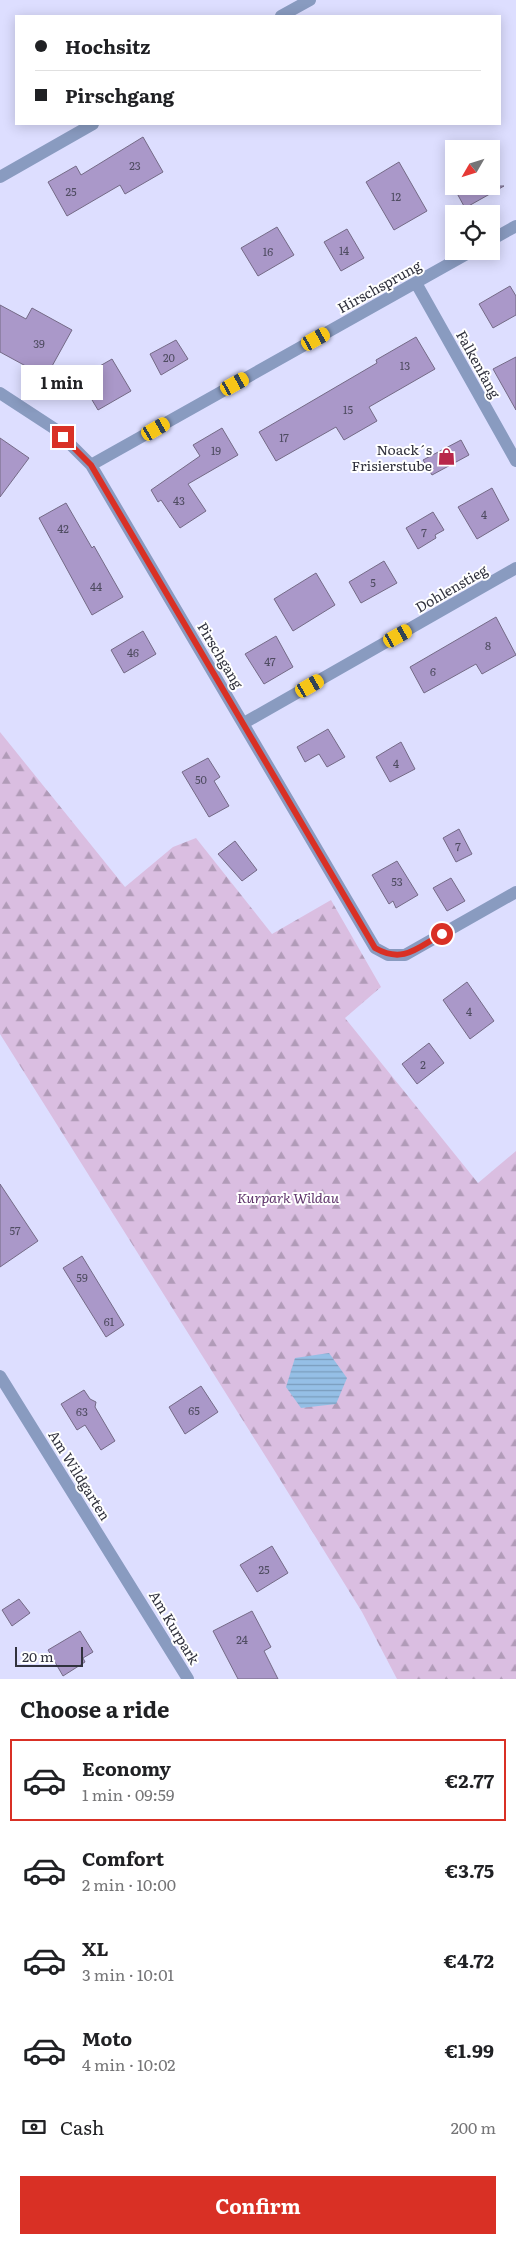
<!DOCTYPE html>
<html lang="en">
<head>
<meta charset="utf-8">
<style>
	:root { --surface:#fff; --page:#f6f6f6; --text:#202124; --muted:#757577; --line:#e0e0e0; --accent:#d93025 }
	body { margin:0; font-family:Literata,serif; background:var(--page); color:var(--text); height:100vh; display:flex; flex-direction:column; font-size:19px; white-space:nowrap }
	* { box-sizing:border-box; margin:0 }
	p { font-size:16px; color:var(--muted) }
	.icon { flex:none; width:28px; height:28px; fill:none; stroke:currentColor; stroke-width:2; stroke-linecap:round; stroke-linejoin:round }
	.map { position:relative; height:1679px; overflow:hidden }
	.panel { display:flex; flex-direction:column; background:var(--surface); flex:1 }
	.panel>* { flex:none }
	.guide { position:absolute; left:15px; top:15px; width:486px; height:110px; border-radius:0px; box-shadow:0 2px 12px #0003; display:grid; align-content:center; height:110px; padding:0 20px; background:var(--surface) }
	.needle { width:32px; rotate:231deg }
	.fabs { position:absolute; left:445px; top:140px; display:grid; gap:10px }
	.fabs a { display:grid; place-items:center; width:55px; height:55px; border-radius:0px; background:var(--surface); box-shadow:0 2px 12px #0003; font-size:25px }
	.scale { position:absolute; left:15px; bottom:12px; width:68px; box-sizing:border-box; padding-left:5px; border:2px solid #31323e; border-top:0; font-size:14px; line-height:18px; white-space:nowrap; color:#31323e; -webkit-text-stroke:4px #fff; paint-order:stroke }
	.end { position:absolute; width:22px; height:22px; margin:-11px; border:6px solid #d93025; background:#fff; box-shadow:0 0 0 2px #fff }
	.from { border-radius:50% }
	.bubble { position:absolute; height:35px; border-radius:0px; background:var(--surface); box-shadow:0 2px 12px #0003; font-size:16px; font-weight:700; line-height:35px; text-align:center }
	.car { position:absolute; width:15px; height:30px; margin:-15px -8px; border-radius:6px; box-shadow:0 0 4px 1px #0007; background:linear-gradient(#f5c518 24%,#345 0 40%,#f5c518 0 76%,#345 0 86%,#f5c518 0) }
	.guide b { display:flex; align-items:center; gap:18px; height:48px; font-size:19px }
	.guide b+b { border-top:1px solid var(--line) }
	.guide i { width:12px; height:12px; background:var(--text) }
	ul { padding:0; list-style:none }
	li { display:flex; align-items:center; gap:15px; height:82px; margin:0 10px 8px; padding:0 10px; border:2px solid transparent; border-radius:0px }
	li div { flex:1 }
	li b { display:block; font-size:19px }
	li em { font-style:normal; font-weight:700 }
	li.active { border-color:var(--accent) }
	li>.icon { width:45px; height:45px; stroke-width:1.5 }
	h2 { padding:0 20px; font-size:22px; line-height:60px }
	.pay { display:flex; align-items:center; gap:12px; height:55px; padding:0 20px; font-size:19px }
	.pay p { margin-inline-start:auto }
	.button { display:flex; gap:10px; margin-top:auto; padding:10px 20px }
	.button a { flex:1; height:58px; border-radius:0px; background:var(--accent); color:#fff; font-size:20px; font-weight:700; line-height:58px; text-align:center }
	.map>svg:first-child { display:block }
	.forest { fill:url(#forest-firs) }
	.water { fill:url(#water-rules) }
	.building { fill:#aa98c9; stroke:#746a86 }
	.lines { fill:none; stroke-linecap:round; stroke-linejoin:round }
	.minor { stroke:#899bc0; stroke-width:12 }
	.route { stroke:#d93025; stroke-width:6 }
	.labels { text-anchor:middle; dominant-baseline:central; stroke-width:4; stroke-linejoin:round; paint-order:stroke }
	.number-label { font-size:11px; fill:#4f4c61 }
	.street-label { font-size:14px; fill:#31323e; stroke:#fff }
	.poi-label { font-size:14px; fill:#31323e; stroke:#fff; text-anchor:end }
	.park-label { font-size:14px; font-style:italic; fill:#61366d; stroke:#fff }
</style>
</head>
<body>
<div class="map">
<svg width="516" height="1679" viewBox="0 0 516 1679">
	<defs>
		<pattern id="forest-firs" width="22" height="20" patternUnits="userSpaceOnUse" patternTransform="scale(1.25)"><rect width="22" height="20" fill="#dabee1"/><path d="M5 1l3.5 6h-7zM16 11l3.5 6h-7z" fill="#b19bb8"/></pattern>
		<pattern id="water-rules" width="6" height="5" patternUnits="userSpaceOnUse" patternTransform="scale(1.25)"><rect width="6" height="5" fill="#95bfe6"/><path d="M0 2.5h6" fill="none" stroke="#7a9cbc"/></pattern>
	</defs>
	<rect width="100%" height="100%" fill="#dddeff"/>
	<path class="forest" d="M0,732L125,887L173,847L196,838L272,934L331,900L381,987L345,1018L478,1183L516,1151V1679H397L362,1612L276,1473L0,1034Z"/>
	<path class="water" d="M329,1353L347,1378L336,1404L301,1408L286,1387L295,1358Z"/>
	<path class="building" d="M143,137L163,172L125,194L120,185L67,216L48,182L76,166L81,175Z
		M399,162L427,211L394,230L366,182Z
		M453,186H504L465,208Z
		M277,227L294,255L258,276L241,248Z
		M347,229L364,258L341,271L324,242Z
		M510,286L516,296V315L493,328L479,304Z
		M0,305L26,319L32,308L72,330L46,377L0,352Z
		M416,337L435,369L369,407L377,421L344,440L336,427L276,461L259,432L377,363L376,360Z
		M176,340L188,359L161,375L150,354Z
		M516,357V410L493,369Z
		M112,359L131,391L98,410L79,378Z
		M222,428L238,455L188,484L206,511L180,528L161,500L158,502L151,490L200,456L193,445Z
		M0,438L29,458L0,497Z
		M461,440L469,455L432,475L423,460Z
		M492,488L509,520L477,539L458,507Z
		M66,503L92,548L94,546L123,597L92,615L39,518Z
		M433,512L444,530L435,535L436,538L418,549L406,528Z
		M384,561L397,583L361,603L349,582Z
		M316,573L335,605L293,631L274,599Z
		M496,617L516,655L482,674L476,664L424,693L410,667Z
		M143,631L156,654L124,673L111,650Z
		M276,636L293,667L264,684L245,654Z
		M328,729L345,757L327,767L319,754L305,762L297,747Z
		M401,742L415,769L390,782L376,757Z
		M208,758L220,777L214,781L229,806L209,817L182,772Z
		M459,829L472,854L456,862L443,838Z
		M235,841L257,870L242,881L218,854Z
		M397,861L418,895L396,908L393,901L389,904L372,875Z
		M451,878L465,901L447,911L433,888Z
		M467,982L494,1021L470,1039L443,1000Z
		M429,1043L444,1063L417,1084L402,1064Z
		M0,1184L38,1241L0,1267Z
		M82,1256L124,1325L106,1337L63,1268Z
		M201,1386L218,1412L185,1434L169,1407Z
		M84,1390L90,1399L96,1402L95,1407L115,1441L101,1450L85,1425L77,1430L61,1404Z
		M272,1546L288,1573L257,1592L240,1565Z
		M19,1599L30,1613L12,1626L2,1610Z
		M252,1611L271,1647L264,1651L278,1679H238L213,1631Z
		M80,1631L93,1652L83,1658L85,1662L63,1676L48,1650Z"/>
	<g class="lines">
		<path class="minor" d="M281,16L310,0
			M0,177L93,124
			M491,240L516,226
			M416,283L516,461
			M0,393L55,429L91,465L375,948L388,955H405L516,892
			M91,465L472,251
			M244,723L516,568
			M0,1376L188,1679"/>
	</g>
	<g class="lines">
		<path class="route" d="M63,437L91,465L375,948C403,964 417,948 442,934"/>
	</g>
	<defs>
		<symbol id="shop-bare" viewBox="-9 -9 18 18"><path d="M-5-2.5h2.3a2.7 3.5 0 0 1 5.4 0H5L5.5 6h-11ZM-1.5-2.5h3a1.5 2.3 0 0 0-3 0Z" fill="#b8274a" stroke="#fff" stroke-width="2.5" paint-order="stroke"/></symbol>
	</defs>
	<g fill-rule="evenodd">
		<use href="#shop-bare" x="434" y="444" width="25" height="25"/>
	</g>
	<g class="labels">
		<g class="number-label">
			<text x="135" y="165">23</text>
			<text x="71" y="191">25</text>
			<text x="396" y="196">12</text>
			<text x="344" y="250">14</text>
			<text x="268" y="251">16</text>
			<text x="39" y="343">39</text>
			<text x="169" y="357">20</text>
			<text x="405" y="365">13</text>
			<text x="348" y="409">15</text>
			<text x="284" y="437">17</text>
			<text x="216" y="450">19</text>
			<text x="179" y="500">43</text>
			<text x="484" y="514">4</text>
			<text x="63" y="528">42</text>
			<text x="424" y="532">7</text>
			<text x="373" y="582">5</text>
			<text x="96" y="586">44</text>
			<text x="488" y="645">8</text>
			<text x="133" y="652">46</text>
			<text x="270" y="661">47</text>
			<text x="433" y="671">6</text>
			<text x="396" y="763">4</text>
			<text x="201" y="779">50</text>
			<text x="458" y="846">7</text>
			<text x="397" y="881">53</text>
			<text x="469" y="1011">4</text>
			<text x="423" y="1064">2</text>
			<text x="15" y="1230">57</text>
			<text x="82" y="1277">59</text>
			<text x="109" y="1321">61</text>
			<text x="194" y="1410">65</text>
			<text x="82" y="1411">63</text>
			<text x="264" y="1569">25</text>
			<text x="242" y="1639">24</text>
		</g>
		<g class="street-label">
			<text transform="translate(379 286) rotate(-29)">Hirschsprung</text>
			<text transform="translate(479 364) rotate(61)">Falkenfang</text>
			<text transform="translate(451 588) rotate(-30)">Dohlenstieg</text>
			<text transform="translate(221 655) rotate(59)">Pirschgang</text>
			<text transform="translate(80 1475) rotate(58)">Am Wildgarten</text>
			<text transform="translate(175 1627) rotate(59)">Am Kurpark</text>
		</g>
		<g class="poi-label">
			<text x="432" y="449">Noack´s<tspan x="432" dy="16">Frisierstube</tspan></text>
		</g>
		<g class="park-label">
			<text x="288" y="1197">Kurpark Wildau</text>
		</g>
	</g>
</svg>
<div class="fabs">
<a><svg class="needle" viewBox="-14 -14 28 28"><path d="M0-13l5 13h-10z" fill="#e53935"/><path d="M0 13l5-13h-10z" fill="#757577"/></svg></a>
<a><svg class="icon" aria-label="locate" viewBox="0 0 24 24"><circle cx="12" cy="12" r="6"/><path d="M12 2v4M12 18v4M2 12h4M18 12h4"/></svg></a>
</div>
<div class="scale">20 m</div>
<i class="end from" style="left:442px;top:934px"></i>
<i class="end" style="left:63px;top:437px"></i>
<div class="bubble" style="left:21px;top:365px;width:82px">1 min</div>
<i class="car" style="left:316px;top:339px;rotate:61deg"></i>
<i class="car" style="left:235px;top:384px;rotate:61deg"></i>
<i class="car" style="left:156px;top:429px;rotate:60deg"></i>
<i class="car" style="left:398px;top:636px;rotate:61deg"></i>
<i class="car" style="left:310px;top:686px;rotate:60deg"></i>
<div class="guide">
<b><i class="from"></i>Hochsitz</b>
<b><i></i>Pirschgang</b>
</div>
</div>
<section class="panel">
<h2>Choose a ride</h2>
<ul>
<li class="active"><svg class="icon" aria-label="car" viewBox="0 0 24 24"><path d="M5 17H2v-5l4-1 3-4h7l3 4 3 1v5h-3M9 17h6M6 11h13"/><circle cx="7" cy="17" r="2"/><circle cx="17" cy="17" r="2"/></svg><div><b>Economy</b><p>1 min · 09:59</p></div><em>€2.77</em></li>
<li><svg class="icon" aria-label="car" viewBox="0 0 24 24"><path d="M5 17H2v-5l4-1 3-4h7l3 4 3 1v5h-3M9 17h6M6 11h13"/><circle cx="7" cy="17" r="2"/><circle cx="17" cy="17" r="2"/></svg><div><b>Comfort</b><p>2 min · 10:00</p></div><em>€3.75</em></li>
<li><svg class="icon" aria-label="car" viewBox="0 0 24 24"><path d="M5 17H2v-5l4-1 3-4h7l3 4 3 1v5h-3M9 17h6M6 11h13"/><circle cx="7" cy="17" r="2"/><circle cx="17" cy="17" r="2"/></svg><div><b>XL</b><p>3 min · 10:01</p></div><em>€4.72</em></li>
<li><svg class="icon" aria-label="car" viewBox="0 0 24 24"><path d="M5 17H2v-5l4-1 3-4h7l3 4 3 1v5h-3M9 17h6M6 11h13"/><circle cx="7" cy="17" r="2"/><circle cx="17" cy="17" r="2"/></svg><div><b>Moto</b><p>4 min · 10:02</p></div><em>€1.99</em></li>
</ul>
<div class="pay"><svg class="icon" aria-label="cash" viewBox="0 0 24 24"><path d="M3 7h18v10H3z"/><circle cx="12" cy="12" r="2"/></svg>Cash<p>200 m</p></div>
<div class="button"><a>Confirm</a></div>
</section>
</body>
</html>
